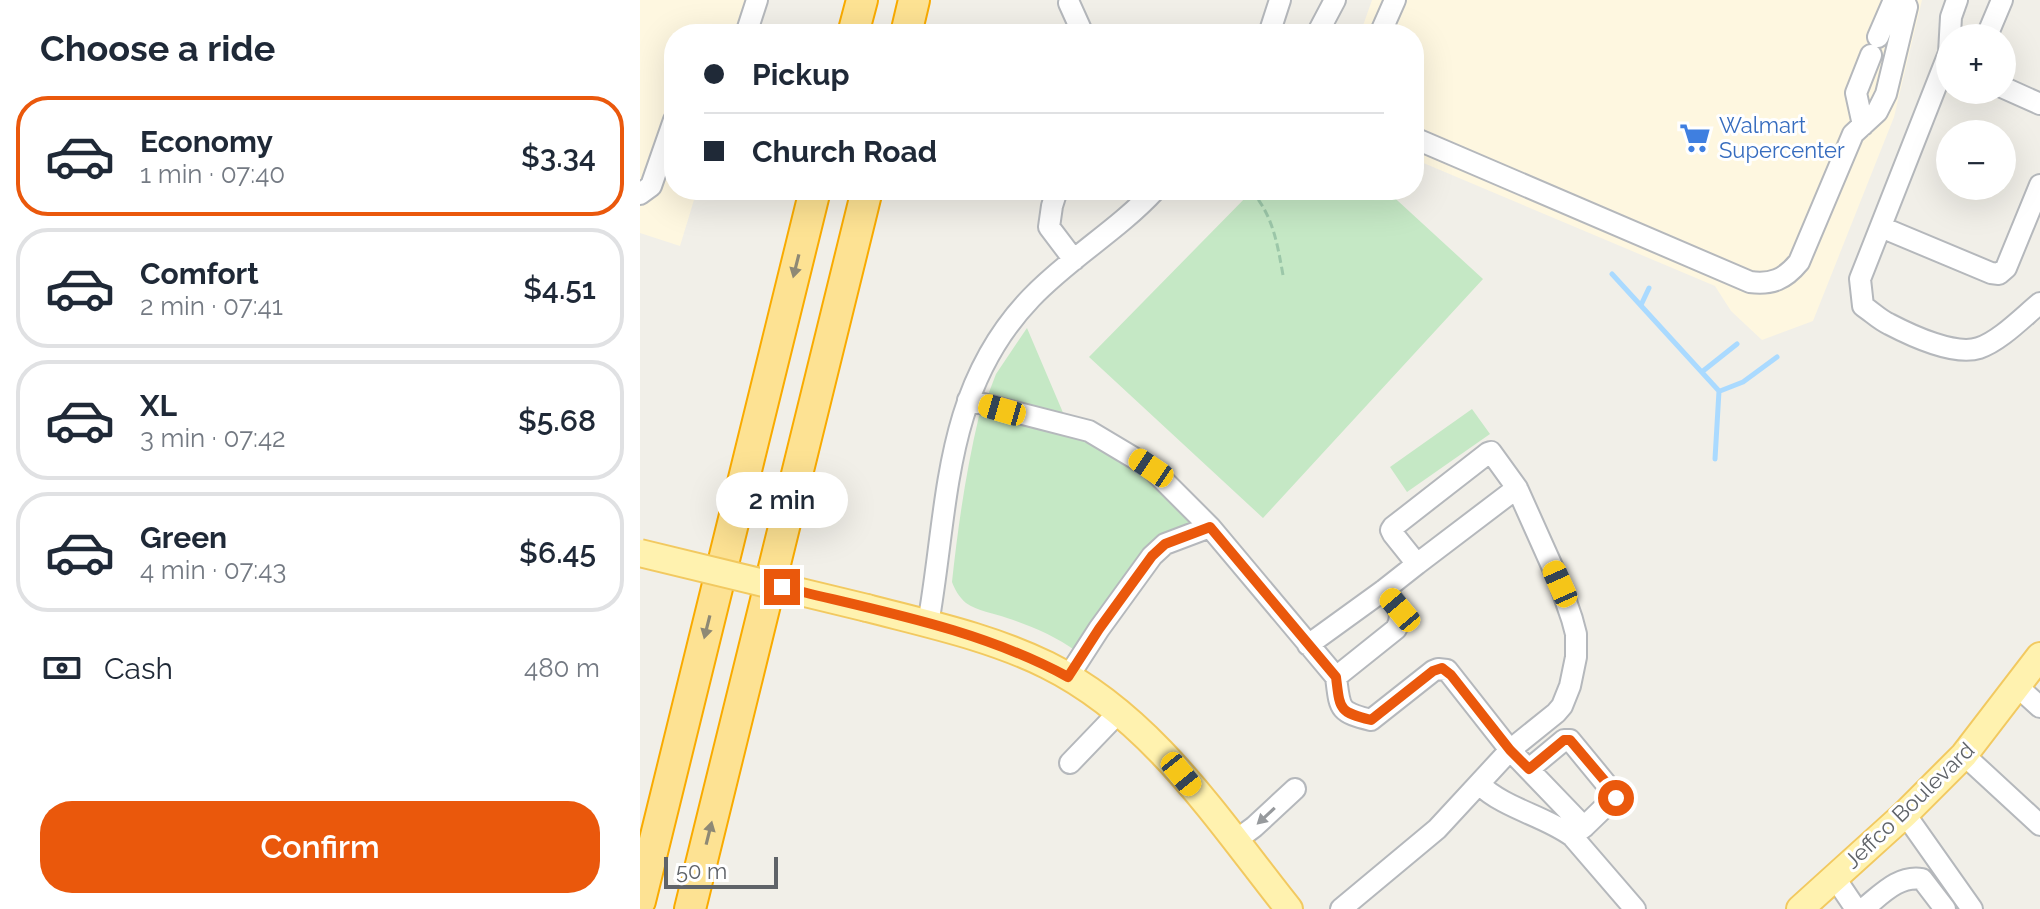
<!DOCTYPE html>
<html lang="en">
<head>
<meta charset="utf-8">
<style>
	:root { --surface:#fff; --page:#f6f6f7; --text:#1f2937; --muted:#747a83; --line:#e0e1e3; --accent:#ea580c }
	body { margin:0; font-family:Raleway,sans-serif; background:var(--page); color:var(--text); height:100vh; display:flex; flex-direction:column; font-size:30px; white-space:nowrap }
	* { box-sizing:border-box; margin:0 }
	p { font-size:26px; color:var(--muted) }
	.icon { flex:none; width:44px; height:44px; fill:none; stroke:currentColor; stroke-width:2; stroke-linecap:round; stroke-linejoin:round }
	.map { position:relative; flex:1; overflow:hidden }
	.sheet { display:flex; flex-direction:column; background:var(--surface); width:640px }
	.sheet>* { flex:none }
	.banner { position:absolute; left:24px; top:24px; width:760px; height:176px; border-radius:32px; box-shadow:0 8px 32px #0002; display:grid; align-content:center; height:176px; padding:0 40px; background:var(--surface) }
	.tools { position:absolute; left:1296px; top:24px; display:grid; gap:16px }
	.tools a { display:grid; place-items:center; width:80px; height:80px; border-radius:50%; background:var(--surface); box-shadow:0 8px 32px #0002; font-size:40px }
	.scale { position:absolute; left:24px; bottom:20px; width:114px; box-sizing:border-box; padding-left:8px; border:4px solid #5f6368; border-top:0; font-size:22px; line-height:28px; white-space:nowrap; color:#5f6368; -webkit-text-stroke:6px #fff; paint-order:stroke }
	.end { position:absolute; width:36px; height:36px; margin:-18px; border:10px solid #ea580c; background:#fff; box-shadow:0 0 0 4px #fff }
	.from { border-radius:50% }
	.bubble { position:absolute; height:56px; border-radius:28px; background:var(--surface); box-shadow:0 8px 32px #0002; font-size:26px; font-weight:600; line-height:56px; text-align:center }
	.car { position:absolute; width:24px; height:48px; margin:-24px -12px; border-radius:10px; box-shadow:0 0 6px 2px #0007; background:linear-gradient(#f5c518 24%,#345 0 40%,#f5c518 0 76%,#345 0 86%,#f5c518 0) }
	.banner b { display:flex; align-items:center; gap:28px; height:76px; font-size:30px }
	.banner b+b { border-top:2px solid var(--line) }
	.banner i { width:20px; height:20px; background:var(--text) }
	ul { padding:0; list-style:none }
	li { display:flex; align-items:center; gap:24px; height:120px; margin:0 16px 12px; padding:0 24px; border:4px solid var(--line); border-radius:32px }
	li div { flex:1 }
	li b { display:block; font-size:30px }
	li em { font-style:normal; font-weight:600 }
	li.current { border-color:var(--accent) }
	li>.icon { width:72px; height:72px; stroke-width:1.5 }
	h2 { padding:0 40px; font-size:36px; line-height:96px }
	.pay { display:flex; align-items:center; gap:20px; height:88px; padding:0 40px; font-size:30px }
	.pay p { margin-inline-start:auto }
	.button { display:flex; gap:16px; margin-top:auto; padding:16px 40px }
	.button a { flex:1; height:92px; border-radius:32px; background:var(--accent); color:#fff; font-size:32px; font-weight:600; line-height:92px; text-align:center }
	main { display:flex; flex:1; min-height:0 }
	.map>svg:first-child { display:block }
	.commercial { fill:#fef7e0 }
	.green { fill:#c5e8c5 }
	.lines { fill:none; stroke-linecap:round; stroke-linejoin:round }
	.stream { stroke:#aadaff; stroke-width:5 }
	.minor-casing { stroke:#b5b8bc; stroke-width:24 }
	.major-casing { stroke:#f2c960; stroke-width:30 }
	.highway-casing { stroke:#f9ab00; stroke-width:34 }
	.path { stroke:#9cc7a9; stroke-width:3; stroke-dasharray:8 4; stroke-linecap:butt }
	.minor { stroke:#fff; stroke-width:20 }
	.major { stroke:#fff2af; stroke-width:26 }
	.highway { stroke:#fde293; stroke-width:30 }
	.major-bridge-casing { stroke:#f2c960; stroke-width:30; stroke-linecap:butt }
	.major-bridge { stroke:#fff2af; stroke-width:26 }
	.oneway { fill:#8e8975 }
	.oneway2 { fill:#979a9d }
	.route { stroke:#ea580c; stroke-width:10 }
	.labels { text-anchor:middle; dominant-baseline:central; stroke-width:6; stroke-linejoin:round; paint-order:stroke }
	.shop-label { font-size:22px; fill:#366cbe; stroke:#fff; text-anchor:start }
	.street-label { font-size:22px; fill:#5f6368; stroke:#fff }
</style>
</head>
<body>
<main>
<section class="sheet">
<h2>Choose a ride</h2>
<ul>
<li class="current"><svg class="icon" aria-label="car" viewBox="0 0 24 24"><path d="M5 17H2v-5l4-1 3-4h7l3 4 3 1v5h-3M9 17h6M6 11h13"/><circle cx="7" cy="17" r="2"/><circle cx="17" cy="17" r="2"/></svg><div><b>Economy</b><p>1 min · 07:40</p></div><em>$3.34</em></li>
<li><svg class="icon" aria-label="car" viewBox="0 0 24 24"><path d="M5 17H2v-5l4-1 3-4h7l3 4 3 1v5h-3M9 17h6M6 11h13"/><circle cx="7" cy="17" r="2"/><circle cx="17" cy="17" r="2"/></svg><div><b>Comfort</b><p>2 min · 07:41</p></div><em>$4.51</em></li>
<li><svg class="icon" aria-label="car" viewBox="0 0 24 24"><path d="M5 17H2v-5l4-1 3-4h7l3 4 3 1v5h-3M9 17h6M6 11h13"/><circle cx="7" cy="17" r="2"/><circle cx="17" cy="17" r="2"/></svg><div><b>XL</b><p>3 min · 07:42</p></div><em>$5.68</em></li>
<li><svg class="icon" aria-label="car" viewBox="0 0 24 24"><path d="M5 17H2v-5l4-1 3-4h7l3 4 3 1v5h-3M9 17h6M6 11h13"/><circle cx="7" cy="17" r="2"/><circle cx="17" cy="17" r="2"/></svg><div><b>Green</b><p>4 min · 07:43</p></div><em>$6.45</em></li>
</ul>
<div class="pay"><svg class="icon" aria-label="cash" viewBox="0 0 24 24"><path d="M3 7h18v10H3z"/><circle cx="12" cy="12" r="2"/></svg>Cash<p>480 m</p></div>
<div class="button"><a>Confirm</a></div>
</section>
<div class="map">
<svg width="1400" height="909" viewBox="0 0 1400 909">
	<rect width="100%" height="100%" fill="#f1efe8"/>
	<path class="commercial" d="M0,0H127L115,34H34V190H57L40,246L0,233Z
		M732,0H1282L1254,117L1173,321L1122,340L1091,311L1075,286L774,159V34H720Z"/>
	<path class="green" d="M613,190H746L843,279L623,518L449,357Z
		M387,328L424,415L348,395L356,374Z
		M832,409L850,434L767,492L750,467Z
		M341,414L442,435L481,458L520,491L547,517L555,526L436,651C415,636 391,626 367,618C354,613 337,611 326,603C319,597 315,590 312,582C318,526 326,471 339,416Z"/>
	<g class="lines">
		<path class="stream" d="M972,274L1079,391L1075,459
			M1001,305L1009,288
			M1063,371L1097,344
			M1080,391L1103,382L1137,357"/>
		<defs>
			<path id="minor" d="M1317,0L1311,17L1309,53L1220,279L1223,306C1232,312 1240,320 1249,324C1272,336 1315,356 1339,348C1360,341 1383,317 1400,303
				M429,3L443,34
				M106,34L117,0
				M629,34L640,0
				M677,34L695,0
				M740,34L755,0
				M1238,37L1254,0
				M1346,38L1362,0
				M1362,87L1400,104
				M1223,125L1216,93L1231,55
				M774,138L1110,282C1132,285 1145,279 1159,262L1213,134L1237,112L1246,94L1267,7L1264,0
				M417,190L412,206L409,227L434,260
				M0,194L11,186L34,120
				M1241,227L1351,273L1359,274L1366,268L1400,185
				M328,400L449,431L511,468L570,527L696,677C700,709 698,712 731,720L793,671L798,669L807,670L870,750L944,827L932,836
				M777,564L877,488
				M288,624C309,506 302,391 391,298C429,258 477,231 515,190
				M668,645L744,590L777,564L753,534L751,530L753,527L848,453L851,452L877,488L920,584L932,619L936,634V657L930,686L922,706L916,713L870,750L797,829L701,909
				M428,677L459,629L512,556L525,544L570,527
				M696,677L756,629C766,612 755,603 744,590
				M1378,687L1400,707
				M1324,755L1400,825
				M430,763L479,712
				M889,769L924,740H930L976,796L944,827
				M839,784C865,809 903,815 932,836L995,909
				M1265,814L1332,909
				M595,841L614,827L655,789
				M1195,878L1216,909
				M1223,909C1241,895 1258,875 1282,879L1305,909"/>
			<path id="major" d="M227,608C288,624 350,637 407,665C512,717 578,820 649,909
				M1160,909L1265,814L1324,755L1400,656"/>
			<path id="highway" d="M213,34L222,0
				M266,34L274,0
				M0,901L175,190
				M50,909L227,190"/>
		</defs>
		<use href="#minor" class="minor-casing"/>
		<use href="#major" class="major-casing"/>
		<use href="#highway" class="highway-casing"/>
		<path class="path" d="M611,190C633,216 637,242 643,275"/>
		<use href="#minor" class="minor"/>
		<use href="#major" class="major"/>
		<use href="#highway" class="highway"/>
		<defs>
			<path id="major-bridge" d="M0,553L227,608"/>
		</defs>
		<use href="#major-bridge" class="major-bridge-casing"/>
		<use href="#major-bridge" class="major-bridge"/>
	</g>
	<defs><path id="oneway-solid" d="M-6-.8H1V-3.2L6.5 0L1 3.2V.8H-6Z" transform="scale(2)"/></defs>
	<g class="oneway">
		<use href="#oneway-solid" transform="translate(156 266) rotate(104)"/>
		<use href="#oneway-solid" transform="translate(67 627) rotate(104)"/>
		<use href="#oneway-solid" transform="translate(69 833) rotate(-76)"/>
	</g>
	<use class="oneway2" href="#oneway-solid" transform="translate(626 816) rotate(137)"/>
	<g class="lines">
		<path class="route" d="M142,587C239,611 340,629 428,677L459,629L512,556L525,544L570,527L696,677C700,709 698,712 731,720L793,671L802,668L811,675L870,750L889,769L924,740H930L975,793L976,798"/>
	</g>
	<defs>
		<symbol id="supermarket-bare" viewBox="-9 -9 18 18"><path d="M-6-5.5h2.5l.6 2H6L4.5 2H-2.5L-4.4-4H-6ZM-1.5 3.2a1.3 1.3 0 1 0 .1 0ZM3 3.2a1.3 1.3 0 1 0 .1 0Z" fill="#3f7fe0" stroke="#fff" stroke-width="2.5" paint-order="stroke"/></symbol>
	</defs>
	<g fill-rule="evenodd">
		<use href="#supermarket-bare" x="1033" y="116" width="44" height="44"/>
	</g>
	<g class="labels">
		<g class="shop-label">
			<text x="1079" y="125">Walmart<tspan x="1079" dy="25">Supercenter</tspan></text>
		</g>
		<g class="street-label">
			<text transform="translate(1269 805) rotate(-44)">Jeffco Boulevard</text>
		</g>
	</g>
</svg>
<div class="tools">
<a>+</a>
<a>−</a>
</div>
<div class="scale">50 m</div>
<i class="end from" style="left:976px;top:798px"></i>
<i class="end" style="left:142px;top:587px"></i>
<div class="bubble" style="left:76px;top:472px;width:132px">2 min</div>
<i class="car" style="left:362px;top:410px;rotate:286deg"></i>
<i class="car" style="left:511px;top:468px;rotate:304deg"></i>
<i class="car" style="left:920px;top:584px;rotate:336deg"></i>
<i class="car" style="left:760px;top:610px;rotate:320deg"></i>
<i class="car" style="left:541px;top:774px;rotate:141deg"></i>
<div class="banner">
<b><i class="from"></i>Pickup</b>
<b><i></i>Church Road</b>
</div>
</div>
</main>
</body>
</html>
